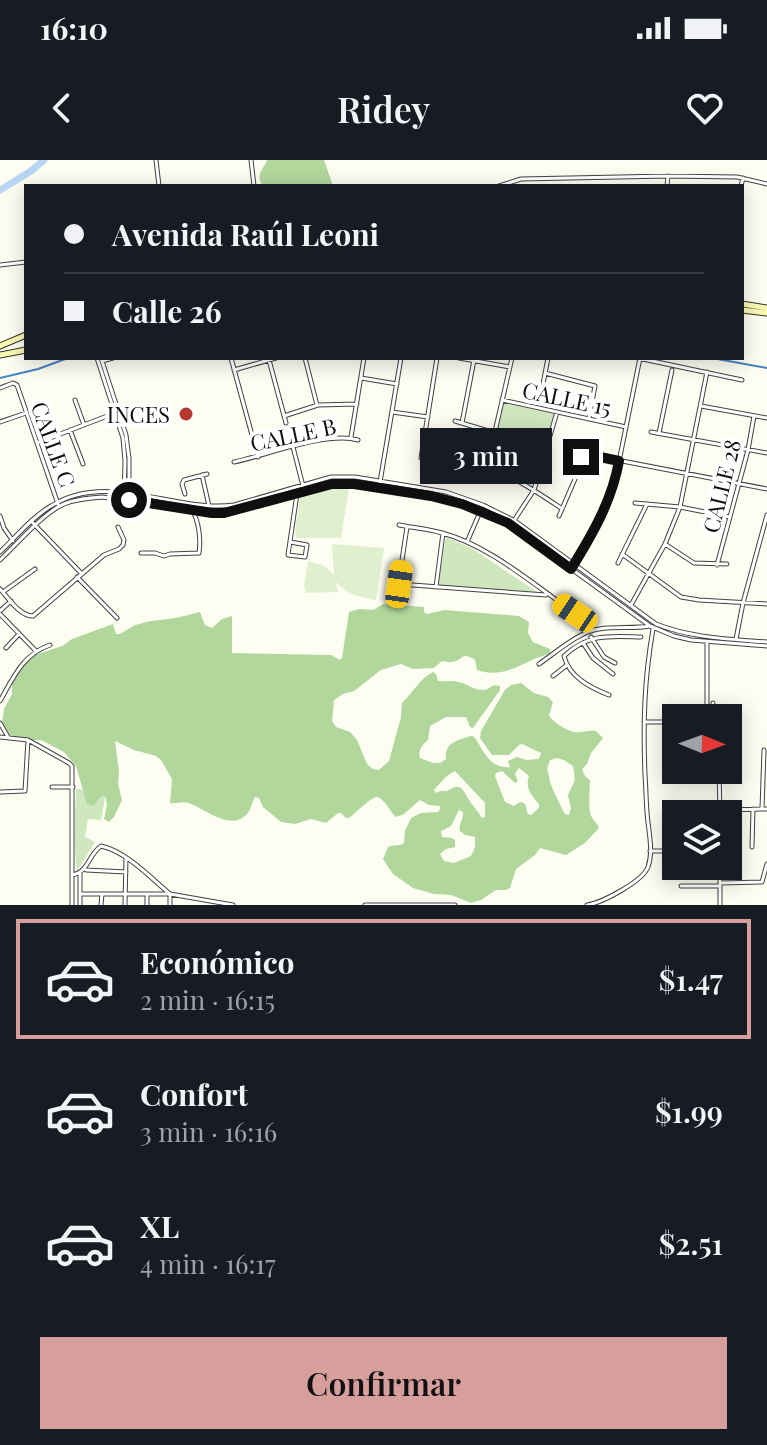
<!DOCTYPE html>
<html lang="es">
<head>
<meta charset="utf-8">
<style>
	:root { --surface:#171b24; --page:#20242c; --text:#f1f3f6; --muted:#9ea1a6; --line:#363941; --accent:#d79f9c }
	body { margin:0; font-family:"Playfair Display",serif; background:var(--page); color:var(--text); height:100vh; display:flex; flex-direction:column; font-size:30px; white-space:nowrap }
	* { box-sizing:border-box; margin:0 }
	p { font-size:26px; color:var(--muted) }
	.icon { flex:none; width:44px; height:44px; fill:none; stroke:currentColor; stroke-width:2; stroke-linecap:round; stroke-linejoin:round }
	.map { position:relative; height:745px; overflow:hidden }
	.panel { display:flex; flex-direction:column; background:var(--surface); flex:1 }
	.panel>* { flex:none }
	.guide { position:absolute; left:24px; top:24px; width:720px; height:176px; border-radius:0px; box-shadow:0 4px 20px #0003; display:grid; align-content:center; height:176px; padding:0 40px; background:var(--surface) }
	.needle { width:52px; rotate:91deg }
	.tools { position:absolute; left:662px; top:544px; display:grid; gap:16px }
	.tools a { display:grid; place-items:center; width:80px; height:80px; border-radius:0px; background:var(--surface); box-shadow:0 4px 20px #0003; font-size:40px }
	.end { position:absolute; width:36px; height:36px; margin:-18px; border:10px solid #0f0f0f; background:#fff; box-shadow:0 0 0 4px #fff }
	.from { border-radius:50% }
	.bubble { position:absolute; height:56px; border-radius:0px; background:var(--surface); box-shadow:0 4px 20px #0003; font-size:26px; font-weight:600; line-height:56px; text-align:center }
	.car { position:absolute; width:24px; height:48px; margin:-24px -12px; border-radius:10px; box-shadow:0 0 6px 2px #0007; background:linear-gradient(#f5c518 24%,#345 0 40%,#f5c518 0 76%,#345 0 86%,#f5c518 0) }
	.guide b { display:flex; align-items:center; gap:28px; height:76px; font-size:30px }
	.guide b+b { border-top:2px solid var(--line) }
	.guide i { width:20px; height:20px; background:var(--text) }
	ul { padding:14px 0 0; list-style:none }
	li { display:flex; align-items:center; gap:24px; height:120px; margin:0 16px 12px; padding:0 24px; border:4px solid transparent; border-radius:0px }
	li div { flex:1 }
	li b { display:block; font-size:30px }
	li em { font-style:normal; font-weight:600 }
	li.on { border-color:var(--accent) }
	li>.icon { width:72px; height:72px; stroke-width:1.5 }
	.primary-button { display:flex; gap:16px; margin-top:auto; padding:16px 40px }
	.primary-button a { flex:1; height:92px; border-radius:0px; background:var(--accent); color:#111; font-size:32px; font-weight:600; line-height:92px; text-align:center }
	.status { display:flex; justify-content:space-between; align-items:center; height:56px; padding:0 40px; background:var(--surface); direction:ltr }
	.status svg { height:22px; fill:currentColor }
	header { display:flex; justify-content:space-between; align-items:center; height:104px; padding:0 40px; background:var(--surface); font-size:36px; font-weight:600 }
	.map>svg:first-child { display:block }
	.green { fill:#cee7bd }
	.forest { fill:#b1d79d; fill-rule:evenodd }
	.pitch { fill:#e0efce }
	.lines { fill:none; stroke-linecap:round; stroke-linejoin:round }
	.stream { stroke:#4584c5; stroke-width:2 }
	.river { stroke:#b9d7f2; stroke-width:7 }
	.minor-casing { stroke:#424242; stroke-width:5 }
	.secondary-casing { stroke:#313131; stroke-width:7 }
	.minor { stroke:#fff; stroke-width:3 }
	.secondary { stroke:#fafab1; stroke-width:5 }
	.route { stroke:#0f0f0f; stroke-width:10 }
	.poi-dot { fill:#b7382f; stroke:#fff; stroke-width:3 }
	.labels { text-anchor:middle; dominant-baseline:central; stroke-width:8; stroke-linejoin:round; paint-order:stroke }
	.street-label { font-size:22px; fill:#0f0f0f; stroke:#fff }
	.poi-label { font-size:22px; fill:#0f0f0f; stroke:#fff; text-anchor:end }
</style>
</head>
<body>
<div class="status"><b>16:10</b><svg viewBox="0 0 49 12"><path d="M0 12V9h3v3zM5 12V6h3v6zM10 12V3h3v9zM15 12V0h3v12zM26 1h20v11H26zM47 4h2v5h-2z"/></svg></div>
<header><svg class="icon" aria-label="back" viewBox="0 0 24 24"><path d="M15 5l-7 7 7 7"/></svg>Ridey<svg class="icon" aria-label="heart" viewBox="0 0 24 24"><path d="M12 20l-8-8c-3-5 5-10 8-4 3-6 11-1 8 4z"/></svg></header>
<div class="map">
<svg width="767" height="745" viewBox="0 0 767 745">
	<rect width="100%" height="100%" fill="#fefdf2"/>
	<path class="green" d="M503,243L554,254L532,326L489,305Z
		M446,377L473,389L537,432L438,425Z
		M76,629C83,629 86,630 86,638L103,636L105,639L101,660L88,659L85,677L95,682L77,711C73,684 75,656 76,629Z"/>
	<path class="forest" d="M267,0H324L333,26H263C255,15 263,10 267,0Z
		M383,444L424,447V452L427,454L444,450L519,456L529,462L528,473L533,482L550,489V493C544,496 539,497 532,500C514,509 497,517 477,510L475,500C461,491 464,500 452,502C449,503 446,501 442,501L434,508L413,509L401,504L381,510L354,531L343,534L334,540L332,561L336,567L350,572L357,580L367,604L373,609L379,610L389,601L401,557L402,543C412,534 420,518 433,512L436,514L438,521C445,522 452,520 458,522C467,523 473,530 483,530C493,529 489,523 500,526V530L473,568L470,567L466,557H446L430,566L428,580C422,585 418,590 420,598L433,603H440L446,599C444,586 453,581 465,578C467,577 469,576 472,576C480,578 485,610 510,607L508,601L517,597L527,600L539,599L541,593L522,584L519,585L509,595H492L480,578L481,571L505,530L511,525L521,523L534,533L548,537L553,542L549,556C554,562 565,570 574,572C580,573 588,570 596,571L603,578L591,593L587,604L582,609L585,616L590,620C590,629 588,647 591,656C593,660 597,663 599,668L585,683L566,695L540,688L535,695L516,709L510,728L506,730H496L481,740L471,743L451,735L434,734L413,728L393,714L383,699L388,687C393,684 398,687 404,683L405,671L411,658L421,653L438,652L440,649V646L429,645L420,640L404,654L396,657C390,652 389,646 383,641C381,639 379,637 377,637C371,637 355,654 349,658H346L341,653H338L326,663L311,659L295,664L281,662L263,647L259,638L255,637C252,642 251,650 247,654C231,672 205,649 189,643C183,641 176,644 170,643L172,619L161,600L156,596L134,590L115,581L119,611L118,624L122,640L114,657L109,662L104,659L107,645L106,638L103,636L100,637L94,646L87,644L76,606L64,592L41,580H31L10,575L2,563L4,549L12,534V521L26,501L35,495L62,486L72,479L113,464L116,474H120L135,465L151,461L176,458L200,452L205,465L212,468L222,459L232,456V493L331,495L340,500L342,498L349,452L359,449L373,450ZM557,598L564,600L573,606C576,624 575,619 568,635L571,648L569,655L565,654C562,649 552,628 550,622C549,618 549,613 547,609L550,600ZM519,608L529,616C525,628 531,635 539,644V648L531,655L528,654C525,648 528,643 520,642L514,646L505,642L495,616L496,613L502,611L515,623L518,621L515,614ZM455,611L485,643V657L482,658C478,651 472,645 469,640C462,628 461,622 447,631H441L436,633L434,630C439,624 447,614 455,611ZM459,650L463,652C464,659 458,664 460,671L465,675L475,677V687L471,696L454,703L444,701L440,694L446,689L455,687V680L452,678L442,677L441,671L451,666Z"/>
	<path class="pitch" d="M334,328H349L341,378H296L295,372L300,337L307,333Z
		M332,384L384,388L376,440C358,437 349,435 336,422L338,432L306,433L304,425L308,401L323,405L334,415Z"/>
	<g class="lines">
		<path class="stream" d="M712,198L767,208
			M0,218L38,209L68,198"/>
		<path class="river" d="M0,30L31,11L44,0"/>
		<defs>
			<path id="minor" d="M156,0L159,26
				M251,0L254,26
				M499,26L521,19L668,16L737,17L767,24
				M667,26L668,16
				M741,26L743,18
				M0,105L26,102
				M97,198L123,278L125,301L124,340
				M101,198L126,275L129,298V340
				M231,198L258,297
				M305,198L317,245
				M459,198L510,207
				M638,198L742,220
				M269,200L286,263
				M102,201L113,198
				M234,210L276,198
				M545,213L595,226L589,258
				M361,218L397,224
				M543,224L548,198
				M0,228L13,223L17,225L58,344
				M75,240L84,265
				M502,240L626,267
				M701,246L767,258
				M392,252L428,257
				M284,256L318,245L357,244
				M455,261L495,273
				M0,262L26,253
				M462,263L474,200
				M70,270L83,304
				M651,272L767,293
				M659,273L672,210
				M351,277L364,198
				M37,283L115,253
				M293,287L303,326
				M423,289C443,294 464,298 484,305C511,315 537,332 561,348
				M421,298L437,198
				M234,302C267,295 327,271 358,280
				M487,306L512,198
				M202,315L209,346
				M379,328L401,198
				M185,334L182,324L184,320L207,314
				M635,343L680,347L730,357
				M0,356L4,368L13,381
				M559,356L575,319L581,297L583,294H586L767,329
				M515,359L534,330L557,252
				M32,362L81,413
				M399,365C414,368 428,369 442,373C489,385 535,426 575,453
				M290,382L307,385L305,397L288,395L297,334
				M467,382L480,352
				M665,384L694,403L727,404
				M0,392C16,377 32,357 51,346C108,310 174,353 234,345L331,317H355L446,332L483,345L515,361L656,464C691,478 729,479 767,482
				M141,393H155L164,396L170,394L199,393C201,380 199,361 192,350
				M622,394L681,437L699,440L767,444
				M0,400C17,384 43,353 64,344C76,339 89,338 102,337L212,353H224L332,324H354L431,336L462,344L508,363L650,466L674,476L691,480L767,486
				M618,403L647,344
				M717,405L748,290L754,256
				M571,409L600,359L613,331L640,198
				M77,417L117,458
				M399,424L546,435
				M436,427L443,373
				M0,429C9,439 20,456 33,456L104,395L119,389L123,385L124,380L118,367
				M3,432L35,409
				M397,433L407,367
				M631,445L665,384L680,347L707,212
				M0,451L11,441
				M0,454L36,491
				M591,477L604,497L615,503
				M736,479L743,443L767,355
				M583,483L593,498L613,514
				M6,488L19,474
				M539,504C555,493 580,471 599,469C616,466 633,469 650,466
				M553,516L567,505
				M609,535C591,528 569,517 564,496C589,473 609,476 641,477
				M0,541C13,518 23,494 50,485
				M707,558V482
				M712,558L713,543
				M644,562H676
				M0,563L8,577
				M0,577L28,580L69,603L72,606V745
				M719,610L720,654
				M52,627H73
				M0,632L25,631L28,580
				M762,649L764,590
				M720,650L767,649
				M752,687L753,649
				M650,691H674L676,694
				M676,706V715
				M720,706V745
				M86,710L126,712
				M72,715C89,712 88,695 101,686C127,692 150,717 170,734V745
				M720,723L762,722L767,704
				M681,726H720
				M81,734H170L233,745
				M80,745V713
				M101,745L102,734
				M125,745L126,698
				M147,745V735
				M365,745H455
				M587,745C602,743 643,721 648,707C654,690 648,670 647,652C646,640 646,628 645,615C643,563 644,521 653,469"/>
			<path id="secondary" d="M742,144L767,148
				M742,150L767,153
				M0,186L26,175
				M0,195L26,190"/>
		</defs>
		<use href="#minor" class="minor-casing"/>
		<use href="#secondary" class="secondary-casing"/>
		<use href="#minor" class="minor"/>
		<use href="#secondary" class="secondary"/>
	</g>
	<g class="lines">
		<path class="route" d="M129,340L212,353H224L332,324H354L431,336L462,344L508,363L571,409C592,375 612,341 619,301L586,294H583L581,297"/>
	</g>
	<circle class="poi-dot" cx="186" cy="254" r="8"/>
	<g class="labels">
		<g class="street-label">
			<text transform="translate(567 238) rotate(12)">CALLE 15</text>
			<text transform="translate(293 274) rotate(-12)">CALLE B</text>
			<text transform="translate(54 284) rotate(70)">CALLE C</text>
			<text transform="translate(721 326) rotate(-76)">CALLE 28</text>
		</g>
		<g class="poi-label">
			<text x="170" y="254">INCES</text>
		</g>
	</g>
</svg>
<div class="tools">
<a><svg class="needle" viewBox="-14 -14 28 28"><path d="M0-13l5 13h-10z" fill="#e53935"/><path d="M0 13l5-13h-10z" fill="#9ea1a6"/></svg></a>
<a><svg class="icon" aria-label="layers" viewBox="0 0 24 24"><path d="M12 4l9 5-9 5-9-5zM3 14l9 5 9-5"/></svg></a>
</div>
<i class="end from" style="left:129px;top:340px"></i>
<i class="end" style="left:581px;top:297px"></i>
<div class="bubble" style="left:420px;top:268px;width:132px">3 min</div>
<i class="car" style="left:399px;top:424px;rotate:8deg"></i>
<i class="car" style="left:575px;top:453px;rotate:304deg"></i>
<div class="guide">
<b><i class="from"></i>Avenida Raúl Leoni</b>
<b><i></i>Calle 26</b>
</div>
</div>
<section class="panel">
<ul>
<li class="on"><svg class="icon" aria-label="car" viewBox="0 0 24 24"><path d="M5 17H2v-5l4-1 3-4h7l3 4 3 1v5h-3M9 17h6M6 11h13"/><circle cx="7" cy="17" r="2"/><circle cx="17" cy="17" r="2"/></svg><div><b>Económico</b><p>2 min · 16:15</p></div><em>$1.47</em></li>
<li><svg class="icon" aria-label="car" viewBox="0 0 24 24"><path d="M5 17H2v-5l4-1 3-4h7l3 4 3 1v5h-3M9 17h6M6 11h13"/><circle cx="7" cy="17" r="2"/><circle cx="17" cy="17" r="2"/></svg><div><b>Confort</b><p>3 min · 16:16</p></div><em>$1.99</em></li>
<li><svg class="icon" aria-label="car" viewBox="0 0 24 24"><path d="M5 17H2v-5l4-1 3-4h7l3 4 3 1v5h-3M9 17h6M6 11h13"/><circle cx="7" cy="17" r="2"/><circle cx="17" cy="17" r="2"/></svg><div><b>XL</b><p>4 min · 16:17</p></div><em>$2.51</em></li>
</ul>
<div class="primary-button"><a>Confirmar</a></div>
</section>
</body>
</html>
